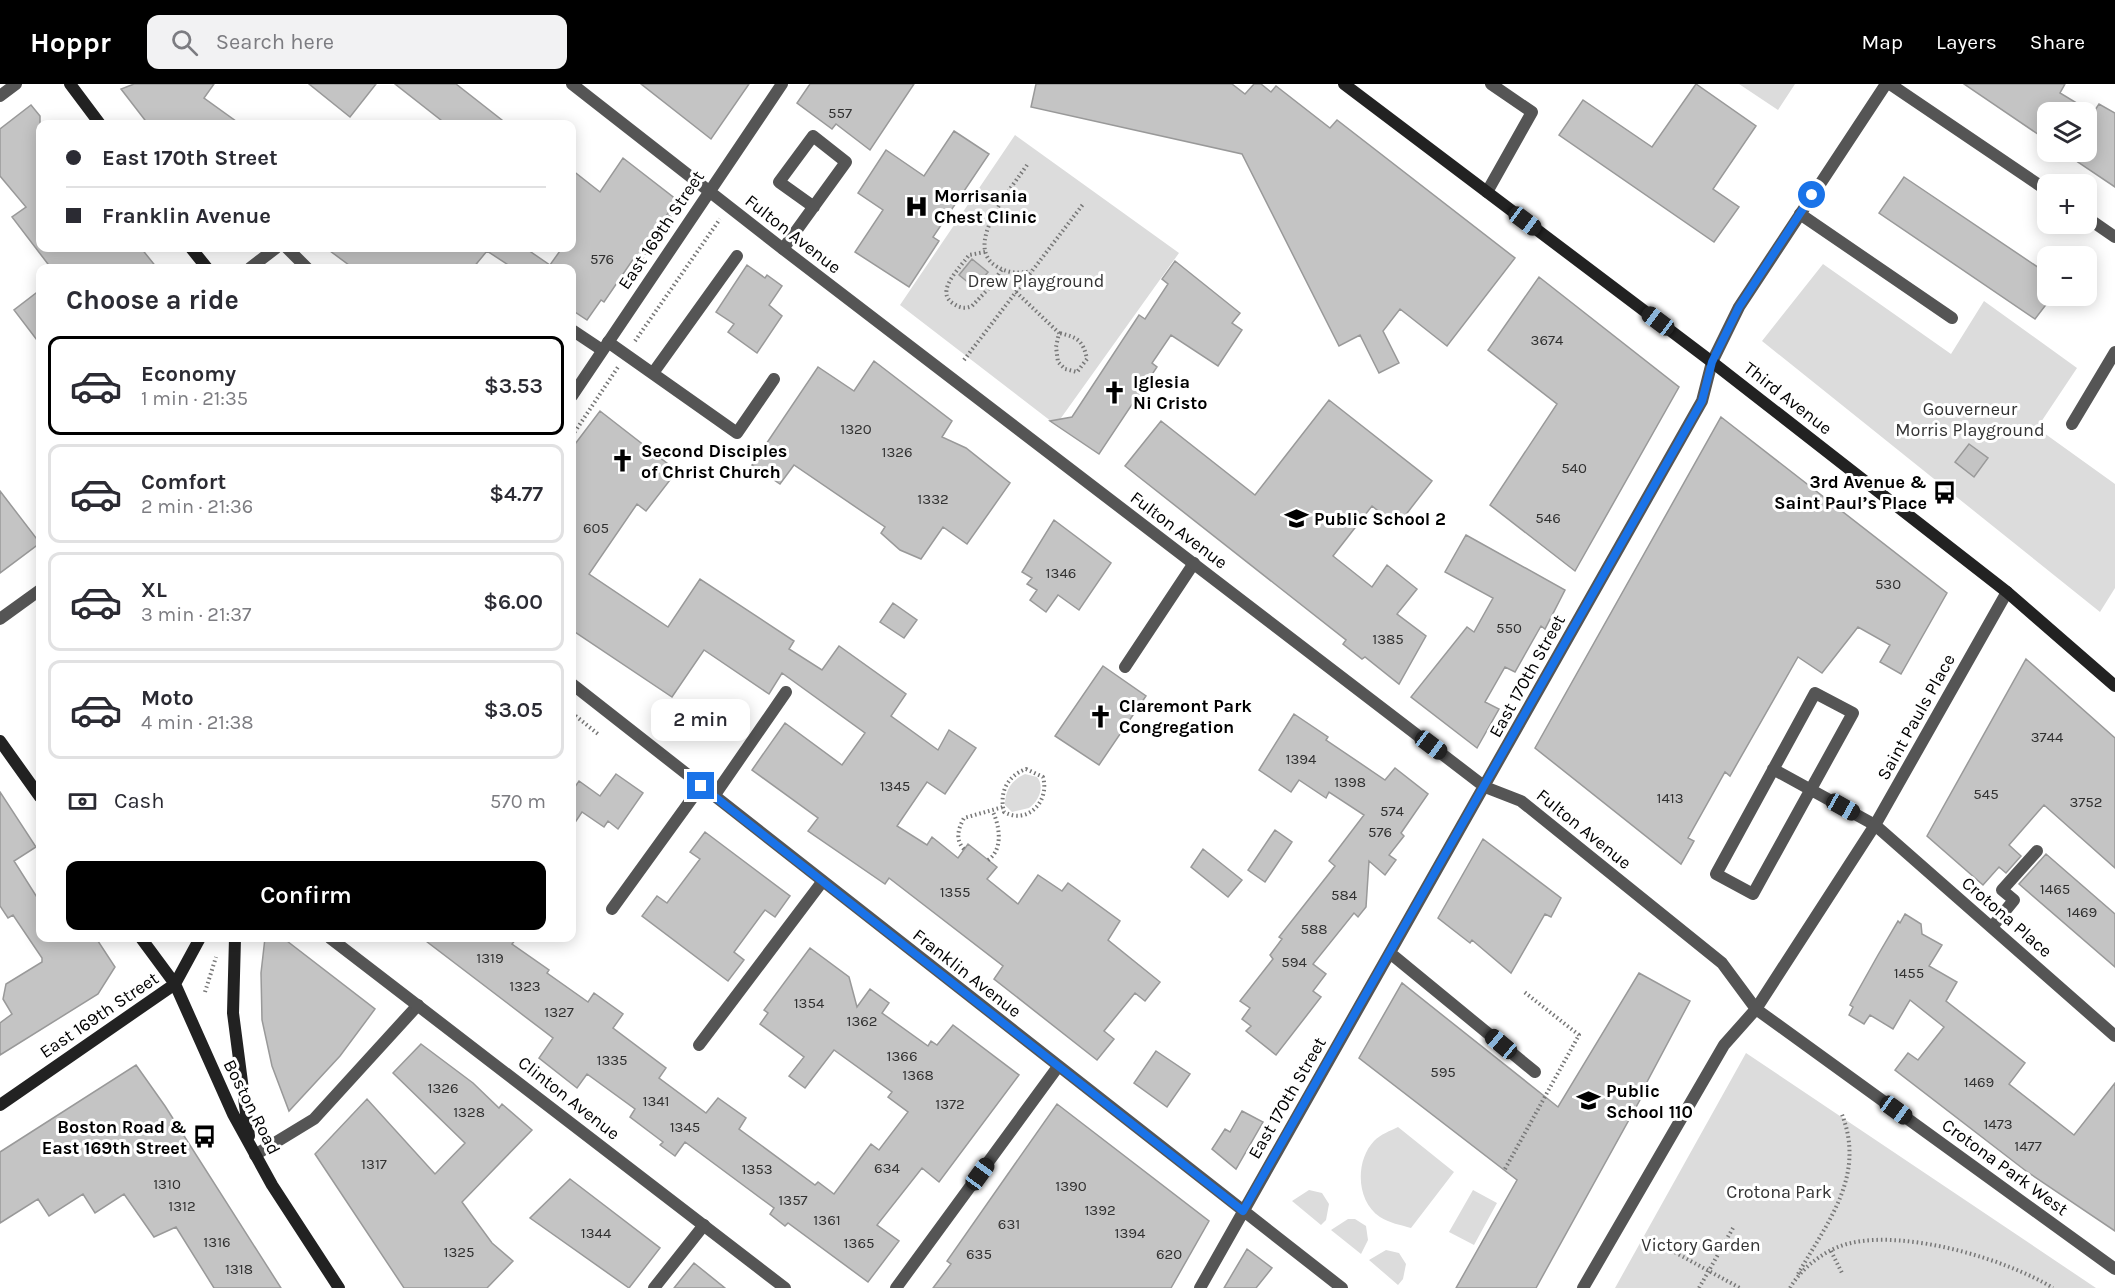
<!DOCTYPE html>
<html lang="en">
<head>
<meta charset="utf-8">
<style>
	:root { --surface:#fff; --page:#f2f2f3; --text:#2b2b33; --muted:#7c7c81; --line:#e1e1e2; --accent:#000 }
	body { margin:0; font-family:Karla,sans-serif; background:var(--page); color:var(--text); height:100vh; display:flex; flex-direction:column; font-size:22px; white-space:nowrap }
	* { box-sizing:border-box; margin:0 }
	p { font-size:20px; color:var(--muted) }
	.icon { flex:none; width:33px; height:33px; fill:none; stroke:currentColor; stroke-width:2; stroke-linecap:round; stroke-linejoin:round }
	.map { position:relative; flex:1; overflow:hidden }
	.panel { position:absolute; left:36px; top:180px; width:540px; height:678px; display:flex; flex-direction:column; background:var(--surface); border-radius:12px; box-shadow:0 3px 15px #0003 }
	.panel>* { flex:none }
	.banner { position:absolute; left:36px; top:36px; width:540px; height:132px; border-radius:12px; box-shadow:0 3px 15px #0003; display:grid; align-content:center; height:132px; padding:0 30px; background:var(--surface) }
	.controls { position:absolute; left:2037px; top:18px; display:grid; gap:12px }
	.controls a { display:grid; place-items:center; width:60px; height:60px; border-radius:12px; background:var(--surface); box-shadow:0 3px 15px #0003; font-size:30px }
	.end { position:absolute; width:27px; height:27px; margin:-14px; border:8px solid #1a73e8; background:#fff; box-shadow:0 0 0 3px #fff }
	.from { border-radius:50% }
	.bubble { position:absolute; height:42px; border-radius:12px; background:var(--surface); box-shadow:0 3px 15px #0003; font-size:20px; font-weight:600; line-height:42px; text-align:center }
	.car { position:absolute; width:18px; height:36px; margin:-18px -9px; border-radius:8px; box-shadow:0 0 4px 2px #0007; background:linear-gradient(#222 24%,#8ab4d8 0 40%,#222 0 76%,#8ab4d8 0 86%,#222 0) }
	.banner b { display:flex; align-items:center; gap:21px; height:57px; font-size:22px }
	.banner b+b { border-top:2px solid var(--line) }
	.banner i { width:15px; height:15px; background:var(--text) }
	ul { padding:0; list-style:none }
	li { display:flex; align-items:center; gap:18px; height:99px; margin:0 12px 9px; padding:0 18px; border:3px solid var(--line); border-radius:12px }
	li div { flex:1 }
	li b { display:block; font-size:22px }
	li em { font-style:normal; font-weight:600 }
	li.active { border-color:var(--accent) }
	li>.icon { width:54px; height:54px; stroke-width:1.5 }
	h2 { padding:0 30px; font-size:27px; line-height:72px }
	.pay { display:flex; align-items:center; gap:15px; height:66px; padding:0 30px; font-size:22px }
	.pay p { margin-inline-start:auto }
	.primary-button { display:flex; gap:12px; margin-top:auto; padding:12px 30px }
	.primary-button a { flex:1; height:69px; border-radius:12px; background:var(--accent); color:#fff; font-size:24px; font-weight:600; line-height:69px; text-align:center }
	header { display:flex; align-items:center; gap:36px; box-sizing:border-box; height:84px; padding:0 30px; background:var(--accent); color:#fff }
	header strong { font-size:28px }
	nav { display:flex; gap:33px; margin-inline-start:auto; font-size:21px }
	.search { width:420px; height:54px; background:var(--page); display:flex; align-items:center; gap:15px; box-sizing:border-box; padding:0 21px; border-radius:12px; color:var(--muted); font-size:22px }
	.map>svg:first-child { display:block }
	.green { fill:#dcdcdc }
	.building { fill:#c4c4c4; stroke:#999; stroke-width:1.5 }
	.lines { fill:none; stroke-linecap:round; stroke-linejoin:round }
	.path { stroke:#777; stroke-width:4; stroke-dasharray:1.5 3; stroke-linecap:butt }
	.lane { stroke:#555; stroke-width:12 }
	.street { stroke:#555; stroke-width:12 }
	.secondary { stroke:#222; stroke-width:12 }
	.route { stroke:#1a73e8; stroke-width:8 }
	.labels { text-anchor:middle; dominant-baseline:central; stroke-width:6; stroke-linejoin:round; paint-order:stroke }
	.number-label { font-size:15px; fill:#313131 }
	.poi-label { font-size:18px; font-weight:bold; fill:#000; stroke:#fff; text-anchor:start }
	.street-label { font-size:18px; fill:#000; stroke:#fff }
	.park-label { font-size:18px; fill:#333; stroke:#fff }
</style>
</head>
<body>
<header>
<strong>Hoppr</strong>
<div class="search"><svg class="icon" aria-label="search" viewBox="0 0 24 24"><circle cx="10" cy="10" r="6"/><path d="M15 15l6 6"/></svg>Search here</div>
<nav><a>Map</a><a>Layers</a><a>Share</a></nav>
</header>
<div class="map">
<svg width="2115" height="1204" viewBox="0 0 2115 1204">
	<rect width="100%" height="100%" fill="#fff"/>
	<path class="green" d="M1739,0H1795L1778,26Z
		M1015,51L1179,169L1056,341L900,221Z
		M1823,180L1951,270L1984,217L2077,284L2037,344L2115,400V504L2100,528L1762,257Z
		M1025,690L1037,693C1045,703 1039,717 1029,724L1012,728L1005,721C1005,706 1012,696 1025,690Z
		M1746,969L2096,1204H1615Z
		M1398,1043L1454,1088L1411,1144C1401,1141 1389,1139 1380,1133C1356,1117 1355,1077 1374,1057C1381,1050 1390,1047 1398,1043Z
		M1309,1106L1322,1109L1329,1120L1326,1136L1321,1141L1292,1117Z
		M1473,1106L1497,1119L1474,1161L1449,1148Z
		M1348,1135H1355L1366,1142L1368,1156L1361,1170L1331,1146Z
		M1386,1166L1399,1169L1406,1180L1403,1195L1398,1201L1369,1176Z"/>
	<path class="building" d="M134,0H214L204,14L240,40H148L121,5Z
		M309,0H376L350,33Z
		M395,0H456L507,40H446Z
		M641,0H749L711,55Z
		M810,0H914L870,66L836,40L832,45L797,19Z
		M1036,0H1232L1245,10L1254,0H1261L1271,8L1276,2L1330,44L1337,36L1515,174L1447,262L1400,225L1383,247L1399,279L1379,289L1360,251L1339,262L1242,70L1031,23Z
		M1696,0L1756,42L1713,105L1739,123L1714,158L1559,51L1583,16L1652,63Z
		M1964,0H2065L2060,9L2093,29L2099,20L2115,29V103L2063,68H2086V28H2048V57Z
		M31,21L40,32V164H141L157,184H51L12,133L26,123L0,92V45Z
		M954,47L989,70L933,153L939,157L909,203L855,168L883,126L858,109L886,66L924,92Z
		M623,74L677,116L638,173L636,171L604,218L601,216L587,236L572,226V184H513L487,167L473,184H353L326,164H525L550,181L562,164H572V86L600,108Z
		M1904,93L2048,190V218L2035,235L1879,129Z
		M972,175L988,188L975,204L959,191Z
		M1175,177L1240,229L1232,239L1242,246L1218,282L1171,251L1152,279L1157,283L1099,370L1050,337L1072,333L1139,231L1145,235L1168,200L1162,195Z
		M747,181L765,194L767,191L782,202L769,221L782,232L757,269L728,248L734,240L716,228Z
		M1539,193L1679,303L1575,487L1490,421L1557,320L1488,266Z
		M40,206V260L14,226Z
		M874,277L952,337L942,353L966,364L1010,399L967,460L943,443L921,475L900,466L881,449L885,443L794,381L780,400L752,381L818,283L854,307Z
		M1329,316L1432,397L1397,442L1372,422L1333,472L1372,503L1387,481L1417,505L1397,530L1426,552L1399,600L1365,573L1362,575L1343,560L1346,556L1125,382L1161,337L1255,411Z
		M600,327L677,387L646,427L637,420L589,490L668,543L700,495L794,557L789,565L822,586L839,562L906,610L891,632L938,666L949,646L976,664L945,710L927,698L897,742L927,761L932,753L958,774L968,760L997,783L987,795L1018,820L1038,791L1062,807L1068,799L1120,837L1108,856L1160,898L1145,917L1135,909L1104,947L1114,955L1097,976L994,895L1003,882L889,794L885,800L808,747L818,734L752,686L785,639L842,681L865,649L782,589L769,610L704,566L672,613L572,546V364Z
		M1721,333L1947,509L1901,590L1880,578L1890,561L1858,543L1822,589L1798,573L1730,692L1725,688L1688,754L1694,757L1681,780L1535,664Z
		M1969,360L1988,374L1974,393L1955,378Z
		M0,407L40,459L0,489Z
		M1054,436L1111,479L1079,526L1058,511L1046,528L1030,516L1037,506L1027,500L1032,494L1022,488Z
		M1466,451L1565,506L1545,545L1541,542L1515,588L1505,583L1485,618L1499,625L1477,664L1411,613L1467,543L1474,548L1493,514L1445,488Z
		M893,519L917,536L904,554L880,538Z
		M2026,575L2115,654V784L2044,721L2009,761L2021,772L2006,789L1999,783L1983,801L1927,752Z
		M1103,582L1146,612L1099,681L1055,652Z
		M1294,630L1328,653L1326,656L1385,696L1395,684L1428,710L1401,749L1404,752L1389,771L1396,776L1385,791L1369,777L1366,823L1358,833L1354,829L1313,880L1326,890L1313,907L1321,913L1276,971L1246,947L1251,942L1242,935L1250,924L1240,917L1273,875L1270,871L1282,855L1279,853L1335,782L1329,777L1364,731L1329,708L1326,714L1299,696L1291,708L1259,686Z
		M616,690L643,709L618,745L608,737L604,743L582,728L572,743V707L579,697L600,712Z
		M0,708L36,763L14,777L40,818V854H96L115,883L98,910L0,971V939L12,930L3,915L6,900L42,878V874L13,831L8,834L0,822Z
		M1275,746L1292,758L1265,798L1248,786Z
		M705,748L790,812L775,833L765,826L734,868L744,876L728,897L642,832L657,812L667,819L700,775L690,768Z
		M1483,755L1561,814L1551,833L1545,830L1511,889L1472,856L1470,859L1438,834Z
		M1203,765L1242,796L1228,813L1191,783Z
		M2046,770L2115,830V883L2019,800Z
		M1905,830L1921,840L1922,850L1942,861L1929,882L1957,898L1946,917L2025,979L2009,1000L2074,1051L2115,999V1147L2026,1087L1895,986L1908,969L1918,976L1944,943L1910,916L1893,945L1870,931L1864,940L1849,931L1853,923L1850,921L1878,871L1898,837L1900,839Z
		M265,854H283L375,925L340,972L289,1027L272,982L262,936L261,889Z
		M422,854H517L512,860L549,886L547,889L588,918L594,909L623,930L613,944L666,984L659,994L706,1029L718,1014L746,1034L739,1045L815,1101L818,1098L834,1110L871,1060L879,1066L908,1028L888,1013L892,1008L834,966L805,1004L789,992L804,973L760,940L768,929L764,926L810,864L849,893L857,923L870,905L889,919L882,929L928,962L931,957L937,961L953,941L1019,991L939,1098L922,1084L877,1141L899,1157L868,1198L788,1139L785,1142L770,1130L774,1124L685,1058L675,1072L660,1061L663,1058L630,1033L635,1025L587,990L577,1004L539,974L553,954Z
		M1639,889L1690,917L1639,1013L1641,1014L1536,1204H1456L1517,1096L1359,974L1402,899L1558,1023Z
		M421,960L473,999L499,1024L502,1020L532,1046L462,1118L492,1159L513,1177L487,1204H404L315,1070L367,1015L435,1090L465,1059L393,989Z
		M1156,967L1190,990L1167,1023L1134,999Z
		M136,981L165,1022L281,1204H214L176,1143L154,1153L124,1110L95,1129L83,1110L49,1132L38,1115L0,1139V1068Z
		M1057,1020L1209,1137L1171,1204H933L951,1180L947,1177Z
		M1242,1027L1263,1038L1236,1085L1212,1065L1225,1045L1230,1048Z
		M570,1095L660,1164L629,1204L530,1134Z
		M1247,1165L1272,1184L1256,1204H1224Z
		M694,1179L725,1204H674Z"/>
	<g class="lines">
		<path class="path" d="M1027,81C1013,102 962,161 996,182C1007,189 1018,190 1031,187
			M985,168L969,171C961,183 933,208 954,220C960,224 965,225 972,222L990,203L1002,185
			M642,174L684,110
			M1016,208L1059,249L1056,263L1058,278L1065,285L1077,288L1087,275C1083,256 1077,253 1059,249
			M635,257L720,135
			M964,276L1084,119
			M572,352L618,283
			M572,629L598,650
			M1026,685L1043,693C1050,718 1027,741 1004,728C999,709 1007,692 1026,685Z
			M964,765C955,756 958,745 964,734L1003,723
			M988,776C1003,766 1000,743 993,728
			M205,908L216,873
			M1505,1085L1579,951L1523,907
			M1667,1164L1740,1204
			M1831,1167L1842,1189
			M1798,1190C1828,1137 1867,1091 1841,1028
			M1699,1204L1733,1144
			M1790,1204C1802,1183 1827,1164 1851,1159C1907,1146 2006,1175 2053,1204"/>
		<path class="lane" d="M1487,108L1532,28L1491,0
			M1800,130L1952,234
			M287,164L307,184
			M783,165L846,78L813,52L779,98L814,123
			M250,184L276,164
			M572,246L602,266
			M608,258L737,349L774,295
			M653,289L737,172
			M0,535L40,506
			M1125,583L1194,479
			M1815,609L1853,629L1753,810L1716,790Z
			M1773,685L1875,741
			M714,712L786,608
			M612,825L701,702
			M1992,843L2014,816L2002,806L2037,767
			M699,961L822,798
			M255,1071L314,1035L418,921
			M654,1204L704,1141"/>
		<path class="street" d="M572,0L783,165L1485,703L1521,717L1722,879L1756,925L2115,1185
			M1890,0L2048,107
			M0,12L16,0
			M2086,133L2115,153
			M572,312L782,0
			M2072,340L2115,268
			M572,600L1342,1204
			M1875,741L2115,952
			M330,854L785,1204
			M1390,869L1535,988
			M896,1204L1057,984
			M1200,1204L1702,317L1712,278L1739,223L1886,0
			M1583,1204L1724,961L1756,925L1875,741L2007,508"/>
		<path class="secondary" d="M70,0L100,40
			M1344,0L1712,278L2007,508L2115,602
			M191,164L207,184
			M0,657L40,713
			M141,854L175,900L233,1030L272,1101L339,1204
			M235,854L233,929L249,1052
			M0,1021L175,900L200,854"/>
	</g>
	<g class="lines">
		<path class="route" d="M701,702L1243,1127L1702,317L1712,278L1739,223L1812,111"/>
	</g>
	<defs>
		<symbol id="hospital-bare" viewBox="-9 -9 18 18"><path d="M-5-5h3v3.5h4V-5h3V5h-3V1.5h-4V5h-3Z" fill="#000" stroke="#fff" stroke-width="2.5" paint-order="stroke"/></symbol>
		<symbol id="church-bare" viewBox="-9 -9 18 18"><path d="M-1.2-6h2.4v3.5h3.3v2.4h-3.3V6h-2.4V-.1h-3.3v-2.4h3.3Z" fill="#000" stroke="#fff" stroke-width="2.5" paint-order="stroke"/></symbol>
		<symbol id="bus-bare" viewBox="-9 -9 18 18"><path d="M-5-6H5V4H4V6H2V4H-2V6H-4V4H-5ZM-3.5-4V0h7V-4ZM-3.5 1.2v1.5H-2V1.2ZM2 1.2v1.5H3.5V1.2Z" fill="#000" stroke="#fff" stroke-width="2.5" paint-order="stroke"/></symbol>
		<symbol id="school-bare" viewBox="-9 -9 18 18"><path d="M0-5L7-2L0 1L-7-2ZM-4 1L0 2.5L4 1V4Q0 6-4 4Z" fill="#000" stroke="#fff" stroke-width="2.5" paint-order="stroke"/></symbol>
	</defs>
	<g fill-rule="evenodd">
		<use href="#hospital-bare" x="900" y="106" width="33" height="33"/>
		<use href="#church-bare" x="1098" y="292" width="33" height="33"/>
		<use href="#church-bare" x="606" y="360" width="33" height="33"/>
		<use href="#bus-bare" x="1928" y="392" width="33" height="33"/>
		<use href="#school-bare" x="1280" y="418" width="33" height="33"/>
		<use href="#church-bare" x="1084" y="616" width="33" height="33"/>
		<use href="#school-bare" x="1572" y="1000" width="33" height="33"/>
		<use href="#bus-bare" x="188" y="1036" width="33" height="33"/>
	</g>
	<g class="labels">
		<g class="number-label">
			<text x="840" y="29">557</text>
			<text x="602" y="175">576</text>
			<text x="1547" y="256">3674</text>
			<text x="856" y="345">1320</text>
			<text x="897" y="368">1326</text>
			<text x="1574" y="384">540</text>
			<text x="933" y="415">1332</text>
			<text x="1548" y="434">546</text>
			<text x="596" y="444">605</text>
			<text x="1061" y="489">1346</text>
			<text x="1888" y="500">530</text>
			<text x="1509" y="544">550</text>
			<text x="1388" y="555">1385</text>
			<text x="2047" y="653">3744</text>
			<text x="1301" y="675">1394</text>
			<text x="1350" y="698">1398</text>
			<text x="895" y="702">1345</text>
			<text x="1986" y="710">545</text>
			<text x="1670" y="714">1413</text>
			<text x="2086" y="718">3752</text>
			<text x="1392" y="727">574</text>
			<text x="1380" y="748">576</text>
			<text x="2055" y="805">1465</text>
			<text x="955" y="808">1355</text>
			<text x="1344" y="811">584</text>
			<text x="2082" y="828">1469</text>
			<text x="1314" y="845">588</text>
			<text x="490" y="874">1319</text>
			<text x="1294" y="878">594</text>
			<text x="1909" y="889">1455</text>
			<text x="525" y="902">1323</text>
			<text x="809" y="919">1354</text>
			<text x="559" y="928">1327</text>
			<text x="862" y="937">1362</text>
			<text x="902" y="972">1366</text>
			<text x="612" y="976">1335</text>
			<text x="1443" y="988">595</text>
			<text x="918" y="991">1368</text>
			<text x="1979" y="998">1469</text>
			<text x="443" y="1004">1326</text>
			<text x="656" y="1017">1341</text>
			<text x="950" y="1020">1372</text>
			<text x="469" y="1028">1328</text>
			<text x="1998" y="1040">1473</text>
			<text x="685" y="1043">1345</text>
			<text x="2028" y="1062">1477</text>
			<text x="374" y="1080">1317</text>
			<text x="887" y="1084">634</text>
			<text x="757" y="1085">1353</text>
			<text x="167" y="1100">1310</text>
			<text x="1071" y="1102">1390</text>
			<text x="793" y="1116">1357</text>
			<text x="182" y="1122">1312</text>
			<text x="1100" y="1126">1392</text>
			<text x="827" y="1136">1361</text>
			<text x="1009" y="1140">631</text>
			<text x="596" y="1149">1344</text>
			<text x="1130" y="1149">1394</text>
			<text x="217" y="1158">1316</text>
			<text x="859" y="1159">1365</text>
			<text x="459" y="1168">1325</text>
			<text x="979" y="1170">635</text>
			<text x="1169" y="1170">620</text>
			<text x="239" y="1185">1318</text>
		</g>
		<g class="poi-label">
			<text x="934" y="112">Morrisania<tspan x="934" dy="21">Chest Clinic</tspan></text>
			<text x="1133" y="298">Iglesia<tspan x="1133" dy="21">Ni Cristo</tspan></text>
			<text x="641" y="367">Second Disciples<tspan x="641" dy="21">of Christ Church</tspan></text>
			<text x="1927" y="398" text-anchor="end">3rd Avenue &amp;<tspan x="1927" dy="21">Saint Paul’s Place</tspan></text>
			<text x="1314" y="435">Public School 2</text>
			<text x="1119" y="622">Claremont Park<tspan x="1119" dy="21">Congregation</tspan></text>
			<text x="1606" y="1007">Public<tspan x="1606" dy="21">School 110</tspan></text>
			<text x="187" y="1043" text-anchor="end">Boston Road &amp;<tspan x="187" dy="21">East 169th Street</tspan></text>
		</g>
		<g class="street-label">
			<text transform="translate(661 146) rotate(-56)">East 169th Street</text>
			<text transform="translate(793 150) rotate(38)">Fulton Avenue</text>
			<text transform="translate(1788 314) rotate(38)">Third Avenue</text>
			<text transform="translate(1179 446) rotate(37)">Fulton Avenue</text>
			<text transform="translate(1527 592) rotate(-61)">East 170th Street</text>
			<text transform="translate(1916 633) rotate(-61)">Saint Pauls Place</text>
			<text transform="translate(1584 745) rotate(39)">Fulton Avenue</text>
			<text transform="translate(2007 833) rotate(41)">Crotona Place</text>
			<text transform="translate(967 889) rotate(38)">Franklin Avenue</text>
			<text transform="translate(99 931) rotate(-34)">East 169th Street</text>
			<text transform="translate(569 1014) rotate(38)">Clinton Avenue</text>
			<text transform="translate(1287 1014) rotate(-60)">East 170th Street</text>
			<text transform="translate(252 1023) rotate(63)">Boston Road</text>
			<text transform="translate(2005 1083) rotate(36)">Crotona Park West</text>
		</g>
		<g class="park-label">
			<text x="1036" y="197">Drew Playground</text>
			<text x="1970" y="325">Gouverneur<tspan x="1970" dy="21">Morris Playground</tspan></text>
			<text x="1779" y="1108">Crotona Park</text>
			<text x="1701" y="1161">Victory Garden</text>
		</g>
	</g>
</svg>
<div class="controls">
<a><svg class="icon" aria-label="layers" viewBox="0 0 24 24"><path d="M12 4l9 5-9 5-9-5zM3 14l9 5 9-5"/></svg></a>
<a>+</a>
<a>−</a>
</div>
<i class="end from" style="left:1812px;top:111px"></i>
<i class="end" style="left:701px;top:702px"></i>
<div class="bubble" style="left:651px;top:615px;width:99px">2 min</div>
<i class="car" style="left:1525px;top:137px;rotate:127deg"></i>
<i class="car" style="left:1658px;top:237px;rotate:307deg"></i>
<i class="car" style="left:1431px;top:661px;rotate:127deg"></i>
<i class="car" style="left:1843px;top:723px;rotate:119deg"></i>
<i class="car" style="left:1501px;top:960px;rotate:310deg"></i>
<i class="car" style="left:1896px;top:1026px;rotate:126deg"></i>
<i class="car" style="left:980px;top:1090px;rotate:36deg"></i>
<div class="banner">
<b><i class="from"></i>East 170th Street</b>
<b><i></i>Franklin Avenue</b>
</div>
<section class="panel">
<h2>Choose a ride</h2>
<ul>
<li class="active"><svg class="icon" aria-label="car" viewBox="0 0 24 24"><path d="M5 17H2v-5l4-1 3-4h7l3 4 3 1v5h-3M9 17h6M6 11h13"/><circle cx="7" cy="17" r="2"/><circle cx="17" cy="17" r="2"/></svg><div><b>Economy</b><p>1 min · 21:35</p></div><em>$3.53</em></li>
<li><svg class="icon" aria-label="car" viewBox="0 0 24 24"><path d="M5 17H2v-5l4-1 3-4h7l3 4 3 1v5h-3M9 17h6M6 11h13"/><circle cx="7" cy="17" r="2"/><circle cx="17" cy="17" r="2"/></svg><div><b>Comfort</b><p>2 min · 21:36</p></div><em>$4.77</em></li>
<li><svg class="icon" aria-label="car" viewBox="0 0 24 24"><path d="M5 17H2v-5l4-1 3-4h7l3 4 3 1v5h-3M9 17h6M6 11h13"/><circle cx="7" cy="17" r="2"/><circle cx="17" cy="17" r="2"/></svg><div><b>XL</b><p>3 min · 21:37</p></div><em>$6.00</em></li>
<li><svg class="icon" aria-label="car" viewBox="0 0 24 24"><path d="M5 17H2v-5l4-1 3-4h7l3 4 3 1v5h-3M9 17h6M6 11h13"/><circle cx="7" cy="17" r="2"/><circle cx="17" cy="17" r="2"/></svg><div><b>Moto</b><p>4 min · 21:38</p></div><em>$3.05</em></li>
</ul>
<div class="pay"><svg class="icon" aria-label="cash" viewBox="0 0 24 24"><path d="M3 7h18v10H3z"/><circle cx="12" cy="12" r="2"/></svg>Cash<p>570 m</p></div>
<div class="primary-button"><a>Confirm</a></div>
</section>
</div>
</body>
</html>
